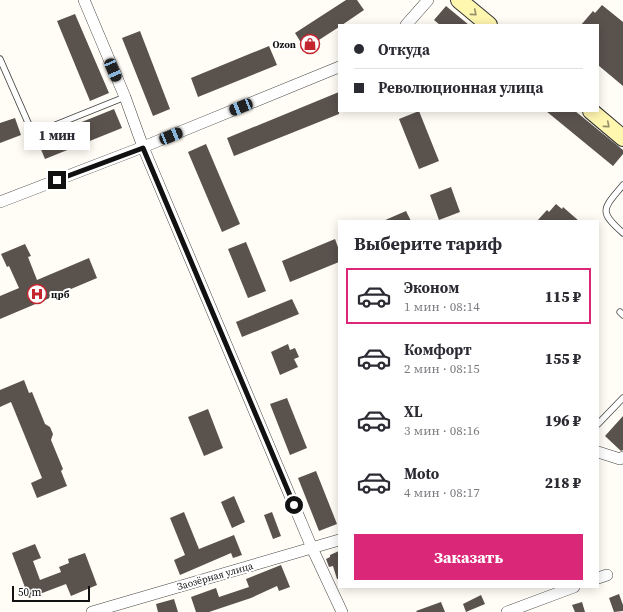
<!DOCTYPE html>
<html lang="ru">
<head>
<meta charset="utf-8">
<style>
	:root { --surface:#fff; --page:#f2f2f3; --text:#2b2b33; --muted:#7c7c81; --line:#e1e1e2; --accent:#db2777 }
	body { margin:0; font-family:"Source Serif 4",serif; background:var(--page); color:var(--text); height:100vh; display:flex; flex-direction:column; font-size:15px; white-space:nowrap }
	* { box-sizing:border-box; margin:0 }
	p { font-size:13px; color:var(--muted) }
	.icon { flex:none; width:22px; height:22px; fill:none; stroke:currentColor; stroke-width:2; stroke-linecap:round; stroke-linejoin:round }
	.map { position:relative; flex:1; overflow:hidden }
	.side { position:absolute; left:338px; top:220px; width:261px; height:368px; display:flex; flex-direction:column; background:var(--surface); border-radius:0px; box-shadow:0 2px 10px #0003 }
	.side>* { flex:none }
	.hud { position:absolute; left:338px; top:24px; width:261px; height:88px; border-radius:0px; box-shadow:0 2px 10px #0003; display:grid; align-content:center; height:88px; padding:0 16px; background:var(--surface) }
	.scale { position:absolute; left:12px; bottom:10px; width:78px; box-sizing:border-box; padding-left:4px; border:2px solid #111; border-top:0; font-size:11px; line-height:14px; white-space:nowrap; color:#111; -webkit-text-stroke:3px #fff; paint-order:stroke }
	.end { position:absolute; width:18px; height:18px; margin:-9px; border:5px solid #111; background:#fff; box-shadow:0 0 0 2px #fff }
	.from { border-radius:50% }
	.bubble { position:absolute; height:28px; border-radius:0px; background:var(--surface); box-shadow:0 2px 10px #0003; font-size:13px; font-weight:800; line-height:28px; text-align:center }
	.car { position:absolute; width:12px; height:24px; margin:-12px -6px; border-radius:5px; box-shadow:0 0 3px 1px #0007; background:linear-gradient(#222 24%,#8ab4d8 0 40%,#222 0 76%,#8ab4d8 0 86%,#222 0) }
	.hud b { display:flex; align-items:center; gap:14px; height:38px; font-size:15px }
	.hud b+b { border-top:1px solid var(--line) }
	.hud i { width:10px; height:10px; background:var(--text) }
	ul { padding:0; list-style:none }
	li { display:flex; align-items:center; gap:12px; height:56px; margin:0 8px 6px; padding:0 8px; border:2px solid transparent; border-radius:0px }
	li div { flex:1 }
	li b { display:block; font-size:15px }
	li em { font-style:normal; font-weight:800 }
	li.selected { border-color:var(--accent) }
	li>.icon { width:36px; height:36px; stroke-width:1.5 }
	h2 { padding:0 16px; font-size:18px; line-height:48px }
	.button { display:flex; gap:8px; margin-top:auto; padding:8px 16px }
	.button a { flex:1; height:46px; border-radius:0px; background:var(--accent); color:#fff; font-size:16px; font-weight:800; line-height:46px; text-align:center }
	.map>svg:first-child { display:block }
	.building { fill:#5a524d }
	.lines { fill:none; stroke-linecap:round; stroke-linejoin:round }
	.lane-casing { stroke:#444; stroke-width:7 }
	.street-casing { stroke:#444; stroke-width:12 }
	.secondary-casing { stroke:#333; stroke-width:18 }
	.lane { stroke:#fff; stroke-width:5.5 }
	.street { stroke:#fff; stroke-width:11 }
	.secondary { stroke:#fff6b0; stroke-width:16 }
	.oneway { stroke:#948f68 }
	.route { stroke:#111; stroke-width:5 }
	.labels { text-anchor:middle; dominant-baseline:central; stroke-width:4; stroke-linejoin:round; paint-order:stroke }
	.poi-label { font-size:10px; font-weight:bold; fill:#111; stroke:#fff; text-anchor:end }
	.street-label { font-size:10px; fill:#111; stroke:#fff }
</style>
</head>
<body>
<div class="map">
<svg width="623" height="612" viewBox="0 0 623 612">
	<rect width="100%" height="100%" fill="#fffdf5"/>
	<path class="building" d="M346,0H357L364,10L342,25H339V27L305,49L295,33Z
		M602,5L623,22V86L598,65V25H581L593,11L595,13Z
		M446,6L469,25H440L434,20Z
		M75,14L109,93L90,101L57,21Z
		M140,31L170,109L153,116L122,38Z
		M269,46L277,65L198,97L191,78Z
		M339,92V114L234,156L227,138Z
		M114,109L122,128L45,159L37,140Z
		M419,111L439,161L419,169L399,119Z
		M546,111H575L623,150V154L613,166Z
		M15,118L21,135L0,143V123Z
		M206,144L240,224L222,232L188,152Z
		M451,187L460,212L439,220L430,195Z
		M556,204L562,209L563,207L579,221H537L547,210L549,212Z
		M406,211L411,221H383Z
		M335,239L339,250V262L290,282L282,261Z
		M246,242L266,291L248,298L228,249Z
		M25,244L31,256L28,257L37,280L89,258L97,278L0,319V296L19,288L9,266L7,267L1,254Z
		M292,299L299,314L242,337L236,322Z
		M288,344L290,350L295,348L299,357L294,359L298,367L280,375L271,352Z
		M24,380L29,393L32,392L45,424L50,427L53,434L51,440L63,469L61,471L67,486L37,498L31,483L42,478L11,402L0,407V390Z
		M287,398L307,448L290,455L270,404Z
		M208,409L223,448L204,456L188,417Z
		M623,416V450L621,451L605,436Z
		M316,471L337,524L319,531L298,478Z
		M234,496L245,522L232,528L221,502Z
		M184,512L199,549L234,535L242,555L233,558L231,553L180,575L174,560L185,555L170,518Z
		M272,512L281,536L273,539L264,515Z
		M35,544L41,558L33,561L40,580L61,572L59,567L69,563L68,559L85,553L97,585L71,596L66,584L29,598L12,553Z
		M339,551V579H337L333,566L329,567L326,559L330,557V555Z
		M281,565L290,587L279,591L277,586L251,598L209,612H196L191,597L216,588L219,597L249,587L246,579Z
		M619,594L623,605V611L614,612L609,598Z
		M481,595L485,604L466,612L463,604Z
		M174,599L178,612H158L156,604Z
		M441,602L445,612H417L416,611Z
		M582,602L585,612H575L572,605Z"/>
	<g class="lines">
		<defs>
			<path id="lane" d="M0,59L33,134L125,97
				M623,185C603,209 598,211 623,233
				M620,312L623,315
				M598,424L623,398"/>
			<path id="street" d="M84,0L125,97L143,147L312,548L342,612
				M406,25L428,0
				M0,202L143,147L339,67
				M598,452L620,459L623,457
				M598,578L607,575
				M92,612L339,540
				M507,612L574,587"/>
			<path id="secondary" d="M459,0L489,25
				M591,111L623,138"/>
		</defs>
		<use href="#lane" class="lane-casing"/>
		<use href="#street" class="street-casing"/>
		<use href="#secondary" class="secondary-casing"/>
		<use href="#lane" class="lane"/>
		<use href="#street" class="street"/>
		<use href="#secondary" class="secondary"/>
	</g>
	<defs><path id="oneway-chevron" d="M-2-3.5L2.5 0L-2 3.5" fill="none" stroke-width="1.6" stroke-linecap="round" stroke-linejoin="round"/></defs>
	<g class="oneway">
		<use href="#oneway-chevron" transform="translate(474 13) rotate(40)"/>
		<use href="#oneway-chevron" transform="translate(607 125) rotate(40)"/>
	</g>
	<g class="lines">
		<path class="route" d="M57,180L143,148L294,505"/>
	</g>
	<defs>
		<symbol id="shop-ring" viewBox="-11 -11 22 22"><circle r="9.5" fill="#fff" stroke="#c4262e" stroke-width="1.5"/><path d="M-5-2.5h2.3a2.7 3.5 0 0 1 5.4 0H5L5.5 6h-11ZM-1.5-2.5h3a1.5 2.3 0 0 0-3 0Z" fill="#c4262e"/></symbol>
		<symbol id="hospital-ring" viewBox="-11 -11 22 22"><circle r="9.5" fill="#fff" stroke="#c4262e" stroke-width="1.5"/><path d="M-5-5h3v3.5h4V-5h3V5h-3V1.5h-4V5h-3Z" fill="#c4262e"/></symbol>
	</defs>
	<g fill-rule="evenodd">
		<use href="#shop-ring" x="299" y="33" width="22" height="22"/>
		<use href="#hospital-ring" x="26" y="283" width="22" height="22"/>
	</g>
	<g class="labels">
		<g class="poi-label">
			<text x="296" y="44">Ozon</text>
			<text x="51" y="294" text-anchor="start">црб</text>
		</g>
		<g class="street-label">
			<text transform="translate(215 576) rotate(-16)">Заозёрная улица</text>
		</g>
	</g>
</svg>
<div class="scale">50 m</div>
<i class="end from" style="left:294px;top:505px"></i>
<i class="end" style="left:57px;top:180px"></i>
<div class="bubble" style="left:24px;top:122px;width:66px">1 мин</div>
<i class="car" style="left:113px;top:70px;rotate:157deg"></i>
<i class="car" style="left:241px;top:107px;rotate:248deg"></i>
<i class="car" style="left:171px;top:136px;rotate:68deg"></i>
<div class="hud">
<b><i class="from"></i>Откуда</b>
<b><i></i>Революционная улица</b>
</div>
<section class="side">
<h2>Выберите тариф</h2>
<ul>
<li class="selected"><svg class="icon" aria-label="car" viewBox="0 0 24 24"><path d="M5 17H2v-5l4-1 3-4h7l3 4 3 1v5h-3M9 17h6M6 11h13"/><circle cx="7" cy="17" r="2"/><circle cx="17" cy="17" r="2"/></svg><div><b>Эконом</b><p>1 мин · 08:14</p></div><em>115 ₽</em></li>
<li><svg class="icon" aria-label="car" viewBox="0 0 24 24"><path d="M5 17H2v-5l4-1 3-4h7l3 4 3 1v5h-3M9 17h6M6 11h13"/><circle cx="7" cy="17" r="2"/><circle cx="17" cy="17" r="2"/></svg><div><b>Комфорт</b><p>2 мин · 08:15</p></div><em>155 ₽</em></li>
<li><svg class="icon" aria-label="car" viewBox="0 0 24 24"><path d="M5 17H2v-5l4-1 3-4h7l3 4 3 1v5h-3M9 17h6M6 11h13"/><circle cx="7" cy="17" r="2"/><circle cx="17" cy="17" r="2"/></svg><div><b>XL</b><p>3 мин · 08:16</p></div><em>196 ₽</em></li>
<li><svg class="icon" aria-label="car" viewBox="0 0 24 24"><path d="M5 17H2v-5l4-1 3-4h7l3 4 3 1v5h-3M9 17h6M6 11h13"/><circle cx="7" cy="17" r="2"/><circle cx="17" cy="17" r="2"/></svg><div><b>Moto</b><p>4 мин · 08:17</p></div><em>218 ₽</em></li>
</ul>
<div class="button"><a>Заказать</a></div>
</section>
</div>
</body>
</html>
